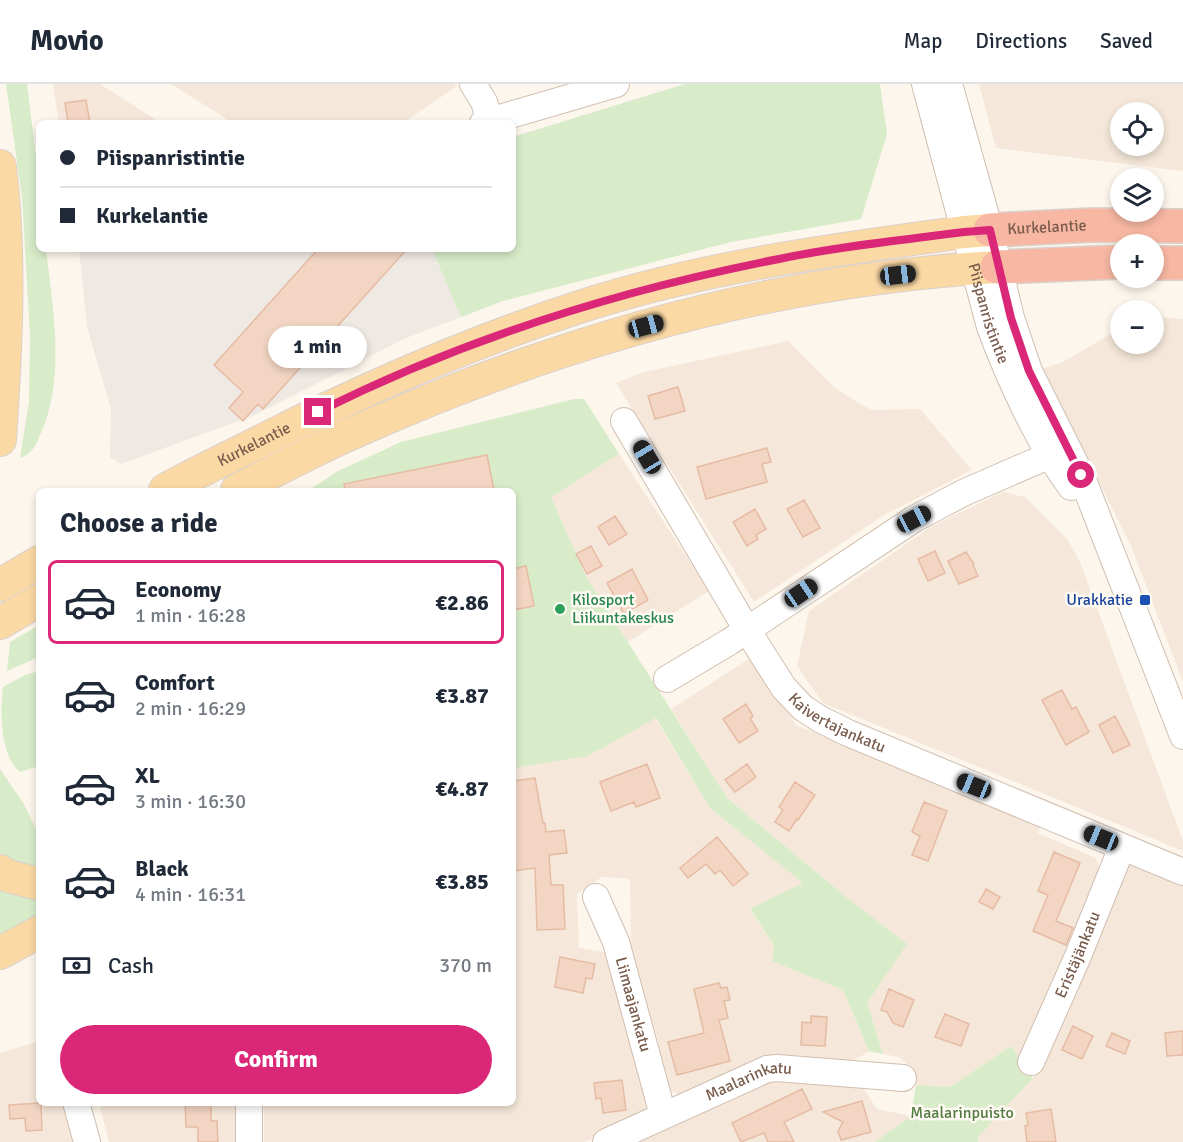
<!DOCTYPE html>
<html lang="en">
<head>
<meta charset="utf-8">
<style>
	:root { --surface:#fff; --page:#f2f2f3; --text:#1f2937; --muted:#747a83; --line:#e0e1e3; --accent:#db2777 }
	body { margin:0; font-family:Signika,sans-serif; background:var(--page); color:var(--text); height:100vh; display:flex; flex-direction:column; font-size:22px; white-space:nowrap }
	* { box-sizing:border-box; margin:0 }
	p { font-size:20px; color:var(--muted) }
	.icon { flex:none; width:33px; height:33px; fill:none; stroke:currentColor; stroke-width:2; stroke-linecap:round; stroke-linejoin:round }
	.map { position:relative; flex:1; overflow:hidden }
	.side { position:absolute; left:36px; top:404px; width:480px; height:618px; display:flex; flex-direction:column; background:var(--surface); border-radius:9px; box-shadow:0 3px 9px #0003 }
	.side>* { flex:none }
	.top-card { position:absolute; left:36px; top:36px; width:480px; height:132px; border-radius:9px; box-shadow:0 3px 9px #0003; display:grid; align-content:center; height:132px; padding:0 24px; background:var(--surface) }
	.controls { position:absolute; left:1110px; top:18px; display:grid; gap:12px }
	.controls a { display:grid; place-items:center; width:54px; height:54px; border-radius:50%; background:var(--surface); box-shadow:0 3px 9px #0003; font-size:30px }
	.end { position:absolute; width:27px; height:27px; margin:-14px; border:8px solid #db2777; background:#fff; box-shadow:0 0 0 3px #fff }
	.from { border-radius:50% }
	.bubble { position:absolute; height:42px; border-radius:21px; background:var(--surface); box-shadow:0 3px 9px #0003; font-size:20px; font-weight:800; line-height:42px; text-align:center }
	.car { position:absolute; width:18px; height:36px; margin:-18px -9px; border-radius:8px; box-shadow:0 0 4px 2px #0007; background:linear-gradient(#222 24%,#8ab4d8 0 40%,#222 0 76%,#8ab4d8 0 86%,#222 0) }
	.top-card b { display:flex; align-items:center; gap:21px; height:57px; font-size:22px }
	.top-card b+b { border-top:2px solid var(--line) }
	.top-card i { width:15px; height:15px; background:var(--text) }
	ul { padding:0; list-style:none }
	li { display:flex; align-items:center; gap:18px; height:84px; margin:0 12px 9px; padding:0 12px; border:3px solid transparent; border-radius:9px }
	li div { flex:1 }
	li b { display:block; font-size:22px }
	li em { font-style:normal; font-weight:800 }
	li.current { border-color:var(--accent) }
	li>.icon { width:54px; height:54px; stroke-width:1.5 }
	h2 { padding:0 24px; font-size:27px; line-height:72px }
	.pay { display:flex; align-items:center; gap:15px; height:66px; padding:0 24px; font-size:22px }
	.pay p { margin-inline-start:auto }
	.cta { display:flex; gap:12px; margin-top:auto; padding:12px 24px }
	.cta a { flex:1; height:69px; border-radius:36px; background:var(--accent); color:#fff; font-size:24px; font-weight:800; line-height:69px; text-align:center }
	header { display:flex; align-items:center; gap:36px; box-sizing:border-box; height:84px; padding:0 30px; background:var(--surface); border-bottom:2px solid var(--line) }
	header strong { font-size:28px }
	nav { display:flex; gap:33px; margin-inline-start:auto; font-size:21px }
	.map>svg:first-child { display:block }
	.residential { fill:#f5e8da; fill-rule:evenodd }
	.industrial { fill:#efe9e4 }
	.green { fill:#d8ecc9 }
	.building { fill:#f3d5c3; stroke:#e6bba3; stroke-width:1.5 }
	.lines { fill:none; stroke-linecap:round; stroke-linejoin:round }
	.minor-casing { stroke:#d1beb0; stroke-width:28 }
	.major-casing { stroke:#dad1cd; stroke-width:34 }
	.highway-casing { stroke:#dad1cd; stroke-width:36 }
	.minor { stroke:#fff; stroke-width:26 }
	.major { stroke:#fbd9a5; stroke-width:32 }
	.highway { stroke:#f7b7a3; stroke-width:33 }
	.route { stroke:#db2777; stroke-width:8 }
	.transit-dot { fill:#1a4fb4; stroke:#fffaf3; stroke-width:2 }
	.leisure-dot { fill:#2e9e5b; stroke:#fffaf3; stroke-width:2 }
	.labels { text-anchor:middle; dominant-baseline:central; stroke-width:5; stroke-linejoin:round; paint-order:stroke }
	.street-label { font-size:16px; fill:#7a5c4d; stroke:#fffaf3 }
	.leisure-label { font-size:16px; fill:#27864d; stroke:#fffaf3; text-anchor:start }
	.transit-label { font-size:16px; fill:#164399; stroke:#fffaf3; text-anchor:end }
	.park-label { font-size:16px; fill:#537a41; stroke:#fffaf3 }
</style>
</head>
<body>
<header>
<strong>Movio</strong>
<nav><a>Map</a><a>Directions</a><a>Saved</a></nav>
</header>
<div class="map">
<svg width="1183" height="1058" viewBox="0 0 1183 1058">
	<rect width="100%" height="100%" fill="#fdf6ec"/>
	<path class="residential" d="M53,0H100L161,39H59Z
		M171,0H453L457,2L403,39H233Z
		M979,0H1183V87L996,64ZM1120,28H1154V62H1120Z
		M1154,233L1183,235V598L1131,462L1042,285L1061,279L1120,245V260H1154Z
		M788,257L836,305L871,326L920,325L972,386L884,431L754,518L616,299L640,289Z
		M619,370L709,507L628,558L586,492L551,413Z
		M1003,408L1025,413L1068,456L1080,478L1183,757V767L823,619L797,582L809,527L932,442Z
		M752,573L796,641L1041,741L1038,749L1096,774L1102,789L1022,979L1011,962L950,1003L916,1001V988L899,973L883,970L867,919L851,817L727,714L671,625Z
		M655,634L710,724L804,799L750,826L774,861L773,877L843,906L869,967L849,980L760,974L684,1013L668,1006L657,953L631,867L630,795L602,793L577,810L579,864L611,869L649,1018L640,1032L597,1054L585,1058H264V1019L513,1018V684L588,672Z
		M1126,778L1183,801V1058H979L978,1053L1033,994Z
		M37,958L39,962V1018L65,1019L75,1058H0V969Z
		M770,995L861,1001L877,1025L911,1032L875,1058H635Z
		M99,1019H238V1058H109Z"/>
	<path class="industrial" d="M685,0L503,217L406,254L255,331L121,380L110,373L111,325L87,243L79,165H513V53Z"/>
	<path class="green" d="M6,0H27L39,98V165H46C53,224 66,296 40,351C36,361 31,371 20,374L29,318L30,252L22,113Z
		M685,0H880L887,50L861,135L731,158L503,217L461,233L432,165H513V53Z
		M574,315H584L619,370L551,413L586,492L727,714L851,817L907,860L867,919L883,970L869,967L843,906L772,877L774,861L750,825L803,799L710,724L656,634L588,672L513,684V406H309L338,387L401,358Z
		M39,541V573L7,587L10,558Z
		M39,587V682L20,688C0,672 0,629 3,603L25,591Z
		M0,685L24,720L39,752V793L0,773Z
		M0,798L39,814V838L0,857Z
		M1011,962L1033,994L978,1053V1058H875L911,1032L916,1001L950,1003Z"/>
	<path class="building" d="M86,16L90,39H68L65,19Z
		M318,165H407L263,325L258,320L243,337L229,324L243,308L214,281Z
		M678,303L685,327L655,335L648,312Z
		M767,364L771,378L762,380L767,398L706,415L697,383Z
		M487,371L494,406H345L344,400Z
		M804,416L820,444L803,453L787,425Z
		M755,425L766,445L756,451L758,455L747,462L733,438Z
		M615,432L627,450L609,461L598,443Z
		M591,462L602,482L587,490L576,470Z
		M935,467L945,489L928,497L918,475Z
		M966,468L974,480L973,481L978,492L959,500L948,477Z
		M526,482L534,522L513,526V485Z
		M632,485L648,516L624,530L607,499Z
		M1062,606L1072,625L1076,623L1089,648L1066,661L1042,616Z
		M746,620L753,632L750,634L758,647L739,659L723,635Z
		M1115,632L1130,661L1113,669L1099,641Z
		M647,680L660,714L636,723L634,718L611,727L600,698Z
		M747,680L756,693L735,708L725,696Z
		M535,694L543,739H545L546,748L564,746L567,769L549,771L551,801H563L565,845L537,846L535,784L513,787V697Z
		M795,698L815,711L798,736L797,735L789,747L775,738L783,726L779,723Z
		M924,718L947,727L928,777L912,771L920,752L912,748Z
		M717,753L748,790L733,802L720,786L715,790L706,780L688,794L680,784Z
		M1054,768L1080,779L1056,837L1073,844L1066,861L1033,847L1048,811L1038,807Z
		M986,805L1000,813L993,825L979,818Z
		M560,873L595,880L592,895L586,894L583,909L555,903Z
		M719,899L721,904L727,903L730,916L724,917L728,934L719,936L730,977L677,991L668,958L704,949L694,905Z
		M889,905L914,916L903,943L893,939L887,928L881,926Z
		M945,930L969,940L961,962L935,953Z
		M811,932L827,933L825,962L801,961L802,938L811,939Z
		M1073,942L1093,952L1082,975L1062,966Z
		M1183,947V971L1167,972L1165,949Z
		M1112,949L1130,957L1125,970L1106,962Z
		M622,996L626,1026L603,1029L601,1014L596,1015L594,999Z
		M802,1005L812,1025L784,1038L794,1058H768L764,1049L741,1058L732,1039Z
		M862,1017L871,1048L841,1056L838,1047L843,1038L823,1028Z
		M185,1018H211V1037H217L218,1058H198V1043H186Z
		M41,1019L42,1046L26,1047L25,1034L10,1035L9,1021Z
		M1051,1025L1056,1058H1027L1025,1042L1028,1041L1026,1029Z"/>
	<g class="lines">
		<defs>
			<g id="minor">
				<path d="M473,0L484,18L490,36"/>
				<path id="s1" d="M925,0L990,243C1009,294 1039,360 1071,403"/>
				<path d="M949,0L990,146L1011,234L1029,287L1081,391L1183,652"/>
				<path d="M483,39L616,0"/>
				<path id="s2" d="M624,337L747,546L784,604L803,624L820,635L848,649L1183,788"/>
				<path d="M667,595L729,558L914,435L963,409L1064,365"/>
				<path id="s3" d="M596,813L616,858L663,1031"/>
				<path id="s4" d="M1031,978L1078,872L1122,763"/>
				<path d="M76,1018L87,1058"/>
				<path d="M249,1018V1058"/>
				<path id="s5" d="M606,1058L767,985L777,984L903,994"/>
			</g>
			<g id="major">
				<path d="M0,82C11,172 6,265 0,356"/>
				<path id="s6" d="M165,406C197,388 232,372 265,355C372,301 481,254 595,218C715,181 840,165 964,148L990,146"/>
				<path d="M237,406C277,386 317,364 359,346C562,256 774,195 997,183"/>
				<path d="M0,501L39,478"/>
				<path d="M0,539L39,516"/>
				<path d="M0,787L8,792L39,800"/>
				<path d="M0,869L39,848"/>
			</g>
			<g id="highway">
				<path id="s7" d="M990,146L1094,141L1183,142"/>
				<path d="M1154,179H1183"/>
				<path d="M997,183L1120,178"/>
			</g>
		</defs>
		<use href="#minor" class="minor-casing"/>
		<use href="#major" class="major-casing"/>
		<use href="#highway" class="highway-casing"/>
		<use href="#minor" class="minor"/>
		<use href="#major" class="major"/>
		<use href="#highway" class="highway"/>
	</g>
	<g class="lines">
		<path class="route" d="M318,328C463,255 620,206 779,175C840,162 903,156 964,148L990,146L1011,234L1029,287L1081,391"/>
	</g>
	<rect class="transit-dot" x="1139" y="510" width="12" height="12" rx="3"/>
	<circle class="leisure-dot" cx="560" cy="525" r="6"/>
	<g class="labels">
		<g class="street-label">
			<text stroke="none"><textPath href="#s7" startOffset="57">Kurkelantie</textPath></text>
			<text stroke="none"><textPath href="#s1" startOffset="238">Piispanristintie</textPath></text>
			<text stroke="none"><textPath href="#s6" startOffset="100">Kurkelantie</textPath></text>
			<text stroke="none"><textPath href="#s2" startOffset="376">Kaivertajankatu</textPath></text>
			<text stroke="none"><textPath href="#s4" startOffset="117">Eristäjänkatu</textPath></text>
			<text stroke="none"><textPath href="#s3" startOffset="114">Liimaajankatu</textPath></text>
			<text stroke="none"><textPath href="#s5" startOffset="156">Maalarinkatu</textPath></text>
		</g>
		<g class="leisure-label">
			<text x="572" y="516">Kilosport<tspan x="572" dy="18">Liikuntakeskus</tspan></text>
		</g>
		<g class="transit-label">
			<text x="1133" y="516">Urakkatie</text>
		</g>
		<g class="park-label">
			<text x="962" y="1029">Maalarinpuisto</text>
		</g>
	</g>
</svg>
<div class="controls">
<a><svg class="icon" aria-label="locate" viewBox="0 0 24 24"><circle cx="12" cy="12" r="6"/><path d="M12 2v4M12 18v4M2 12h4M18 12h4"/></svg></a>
<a><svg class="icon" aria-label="layers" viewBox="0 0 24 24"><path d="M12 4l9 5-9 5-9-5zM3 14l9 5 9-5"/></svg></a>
<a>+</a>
<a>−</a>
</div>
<i class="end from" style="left:1081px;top:391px"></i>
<i class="end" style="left:318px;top:328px"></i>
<div class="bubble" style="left:268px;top:242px;width:99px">1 min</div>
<i class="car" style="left:898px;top:191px;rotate:83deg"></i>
<i class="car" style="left:646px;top:242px;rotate:75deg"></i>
<i class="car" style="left:647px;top:373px;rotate:329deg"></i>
<i class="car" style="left:914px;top:435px;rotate:62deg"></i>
<i class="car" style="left:801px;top:509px;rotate:56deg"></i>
<i class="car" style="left:974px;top:702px;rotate:292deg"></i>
<i class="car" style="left:1101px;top:754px;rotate:292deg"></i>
<div class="top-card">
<b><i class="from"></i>Piispanristintie</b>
<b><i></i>Kurkelantie</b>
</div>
<section class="side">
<h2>Choose a ride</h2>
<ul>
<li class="current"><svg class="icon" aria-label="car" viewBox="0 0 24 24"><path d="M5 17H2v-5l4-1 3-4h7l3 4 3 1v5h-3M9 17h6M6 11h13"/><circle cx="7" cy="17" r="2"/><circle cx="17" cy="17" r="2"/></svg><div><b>Economy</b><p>1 min · 16:28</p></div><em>€2.86</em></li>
<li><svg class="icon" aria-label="car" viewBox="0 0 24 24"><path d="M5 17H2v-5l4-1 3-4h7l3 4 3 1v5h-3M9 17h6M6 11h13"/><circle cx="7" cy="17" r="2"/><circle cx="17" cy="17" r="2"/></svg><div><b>Comfort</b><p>2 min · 16:29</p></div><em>€3.87</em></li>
<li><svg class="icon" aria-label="car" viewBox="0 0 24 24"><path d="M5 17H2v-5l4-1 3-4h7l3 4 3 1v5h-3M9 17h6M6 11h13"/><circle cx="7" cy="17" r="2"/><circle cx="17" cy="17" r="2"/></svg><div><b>XL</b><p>3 min · 16:30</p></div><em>€4.87</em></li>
<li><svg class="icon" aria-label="car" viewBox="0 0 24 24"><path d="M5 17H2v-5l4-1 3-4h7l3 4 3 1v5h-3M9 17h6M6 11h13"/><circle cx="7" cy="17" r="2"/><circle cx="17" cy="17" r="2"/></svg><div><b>Black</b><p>4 min · 16:31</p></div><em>€3.85</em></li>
</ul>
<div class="pay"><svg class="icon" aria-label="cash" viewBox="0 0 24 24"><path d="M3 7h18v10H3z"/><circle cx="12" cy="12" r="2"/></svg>Cash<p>370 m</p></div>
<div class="cta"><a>Confirm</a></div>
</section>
</div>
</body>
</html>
